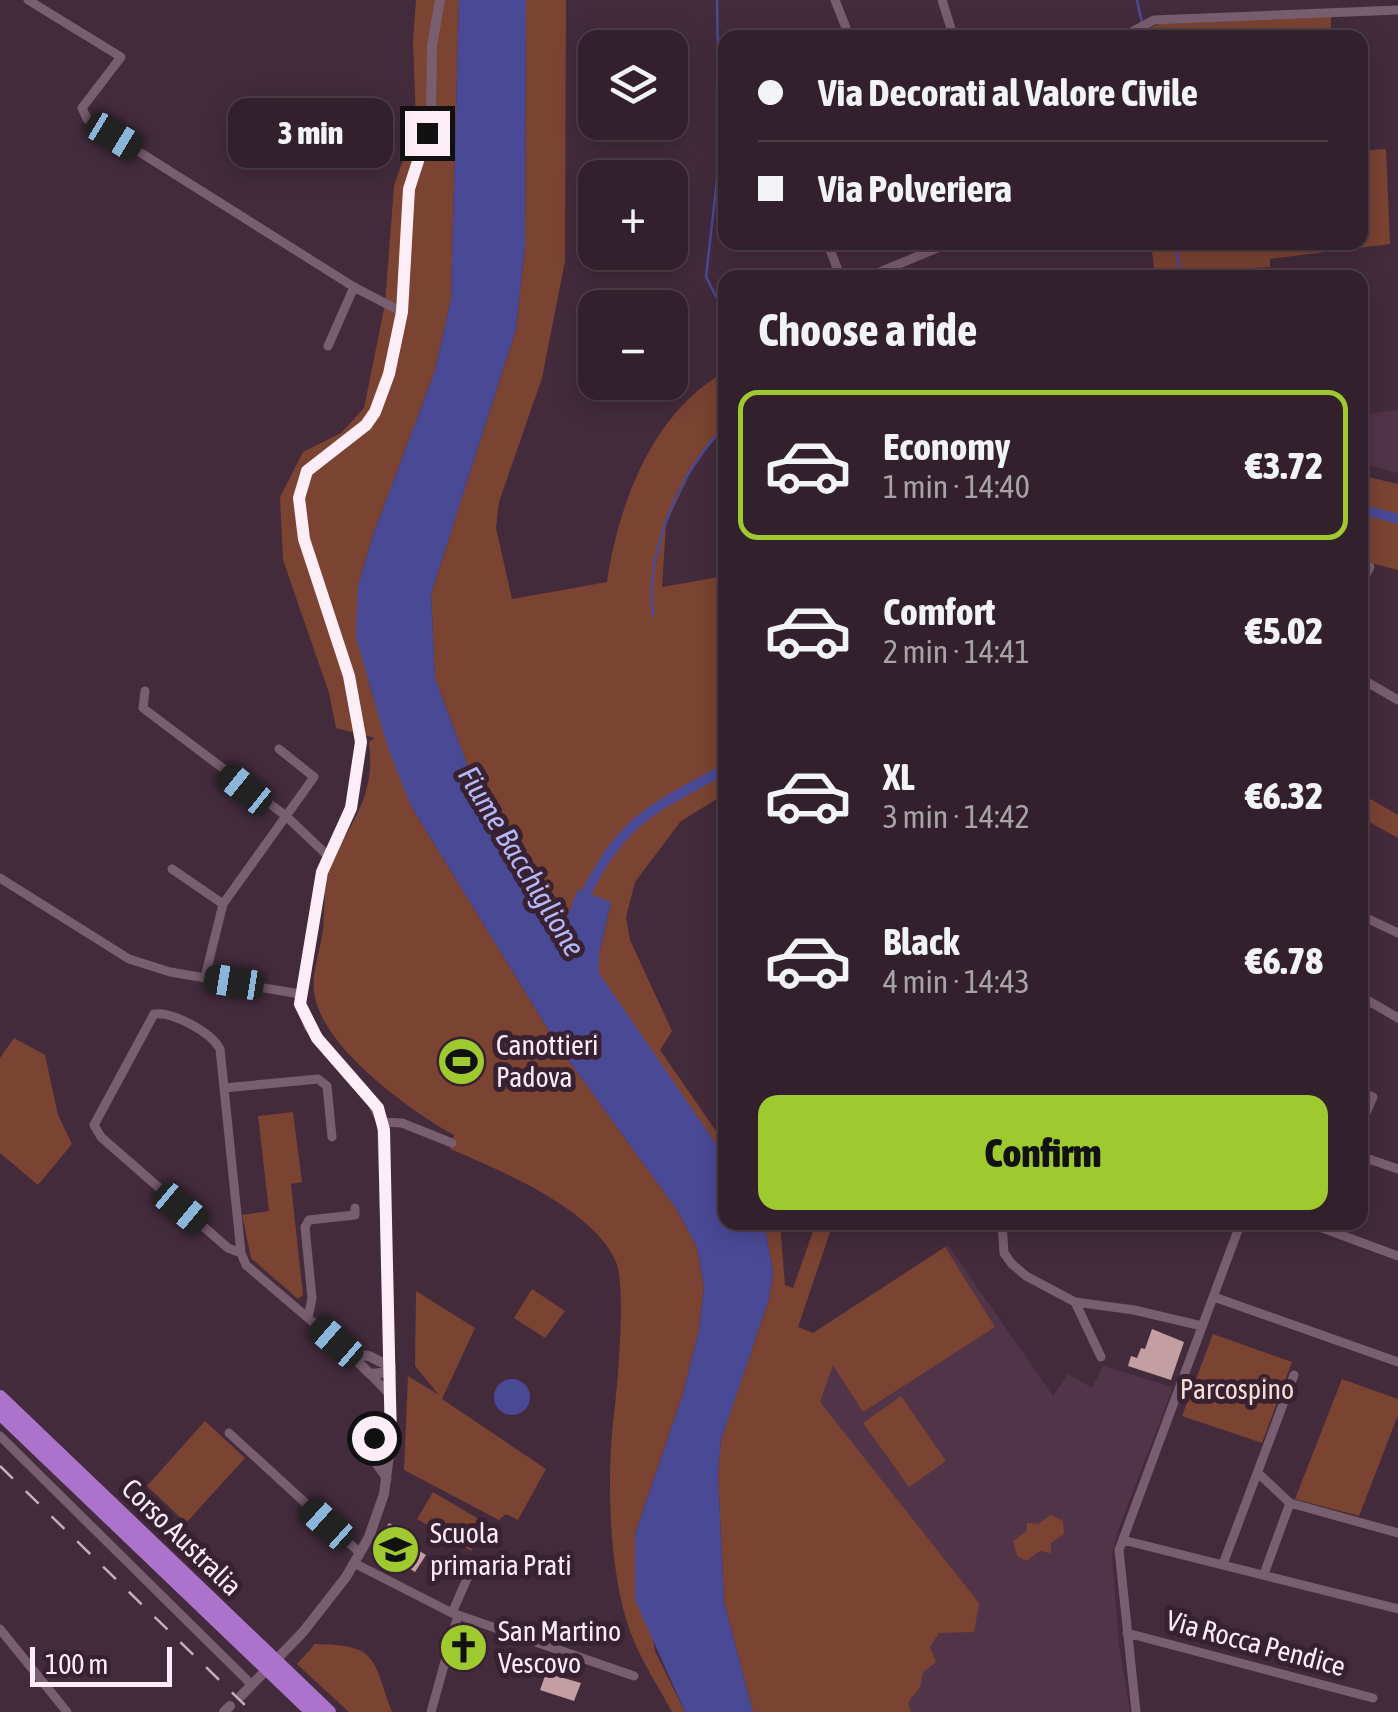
<!DOCTYPE html>
<html lang="en">
<head>
<meta charset="utf-8">
<style>
	:root { --surface:#32202c; --page:#3a2834; --text:#f1f3f6; --muted:#a8a3a9; --line:#4d3e48; --accent:#9eca2f }
	body { margin:0; font-family:"Asap Condensed",sans-serif; background:var(--page); color:var(--text); height:100vh; display:flex; flex-direction:column; font-size:38px; white-space:nowrap }
	* { box-sizing:border-box; margin:0 }
	p { font-size:32px; color:var(--muted) }
	.icon { flex:none; width:55px; height:55px; fill:none; stroke:currentColor; stroke-width:2; stroke-linecap:round; stroke-linejoin:round }
	.map { position:relative; flex:1; overflow:hidden }
	.drawer { position:absolute; left:718px; top:270px; width:650px; height:960px; display:flex; flex-direction:column; background:var(--surface); border-radius:20px; box-shadow:0 5px 25px #0003,0 0 0 2px var(--line) }
	.drawer>* { flex:none }
	.banner { position:absolute; left:718px; top:30px; width:650px; height:220px; border-radius:20px; box-shadow:0 5px 25px #0003,0 0 0 2px var(--line); display:grid; align-content:center; height:220px; padding:0 40px; background:var(--surface) }
	.tools { position:absolute; left:578px; top:30px; display:grid; gap:20px }
	.tools a { display:grid; place-items:center; width:110px; height:110px; border-radius:20px; background:var(--surface); box-shadow:0 5px 25px #0003,0 0 0 2px var(--line); font-size:50px }
	.scale { position:absolute; left:30px; bottom:25px; width:142px; box-sizing:border-box; padding-left:10px; border:5px solid #fdedf7; border-top:0; font-size:28px; line-height:35px; white-space:nowrap; color:#fdedf7; -webkit-text-stroke:8px #382131; paint-order:stroke }
	.end { position:absolute; width:45px; height:45px; margin:-22px; border:12px solid #fdedf7; background:#111; box-shadow:0 0 0 5px #111 }
	.from { border-radius:50% }
	.bubble { position:absolute; height:70px; border-radius:20px; background:var(--surface); box-shadow:0 5px 25px #0003,0 0 0 2px var(--line); font-size:32px; font-weight:800; line-height:70px; text-align:center }
	.car { position:absolute; width:30px; height:60px; margin:-30px -15px; border-radius:12px; box-shadow:0 0 8px 2px #0007; background:linear-gradient(#222 24%,#8ab4d8 0 40%,#222 0 76%,#8ab4d8 0 86%,#222 0) }
	.banner b { display:flex; align-items:center; gap:35px; height:95px; font-size:38px }
	.banner b+b { border-top:2px solid var(--line) }
	.banner i { width:25px; height:25px; background:var(--text) }
	ul { padding:0; list-style:none }
	li { display:flex; align-items:center; gap:30px; height:150px; margin:0 20px 15px; padding:0 20px; border:5px solid transparent; border-radius:20px }
	li div { flex:1 }
	li b { display:block; font-size:38px }
	li em { font-style:normal; font-weight:800 }
	li.selected { border-color:var(--accent) }
	li>.icon { width:90px; height:90px; stroke-width:1.5 }
	h2 { padding:0 40px; font-size:45px; line-height:120px }
	.action { display:flex; gap:20px; margin-top:auto; padding:20px 40px }
	.action a { flex:1; height:115px; border-radius:20px; background:var(--accent); color:#111; font-size:40px; font-weight:800; line-height:115px; text-align:center }
	.map>svg:first-child { display:block }
	.built { fill:#523448 }
	.green { fill:#7b4332 }
	.water { fill:#4a4996 }
	.lines { fill:none; stroke-linecap:round; stroke-linejoin:round }
	.stream { stroke:#4a4996; stroke-width:2.5 }
	.canal { stroke:#4a4996; stroke-width:10 }
	.building { fill:#c39fa4 }
	.minor { stroke:#795e70; stroke-width:9 }
	.tertiary { stroke:#795e70; stroke-width:10 }
	.trunk { stroke:#ac73cd; stroke-width:14 }
	.rail { stroke:#c3b0bc; stroke-width:2.5; stroke-dasharray:18 18; stroke-linecap:butt }
	.route { stroke:#fdedf7; stroke-width:12 }
	.labels { text-anchor:middle; dominant-baseline:central; stroke-width:10; stroke-linejoin:round; paint-order:stroke }
	.poi-label { font-size:28px; fill:#fdedf7; stroke:#382131; text-anchor:start }
	.park-label { font-size:28px; fill:#f6ddd5; stroke:#382131 }
	.street-label { font-size:28px; fill:#fdedf7; stroke:#382131 }
	.water-label { font-size:30px; font-style:italic; fill:#b4b8f9; stroke:#382131 }
</style>
</head>
<body>
<div class="map">
<svg width="1398" height="1712" viewBox="0 0 1398 1712">
	<rect width="100%" height="100%" fill="#432b3b"/>
	<path class="built" d="M1398,410V473L1360,463V415Z
		M948,1245L1053,1396L1068,1374L1092,1388L1103,1366L1173,1387L1117,1533L1112,1555L1119,1645L1130,1712H891L779,1490L798,1327L814,1333Z"/>
	<path class="green" d="M416,0H459L451,299L435,371L372,538L358,586L370,687L411,806L559,1047L677,1210L697,1247L704,1287L699,1330L682,1397L635,1534L655,1651L685,1712H672C658,1686 640,1659 630,1631C608,1570 606,1471 615,1406C618,1379 626,1286 616,1262C594,1209 500,1170 450,1149L454,1135C410,1111 319,1045 314,991C312,971 320,951 323,931C325,910 323,883 332,863C352,818 376,797 369,742L375,738L336,728L329,693L283,560L280,497L303,452L341,433L364,408L385,304L394,186L416,122L413,41Z
		M526,0H566L565,261L542,378L499,502L496,528L512,599L607,582C618,505 653,411 725,372V423L690,473L666,524L662,587L725,576V794L681,821L635,882L626,917L630,940L672,1031L660,1050L725,1144V1157L616,1002L599,973V954L611,902L561,922L524,859L471,788L466,761L435,678L431,594L516,329L525,246Z
		M1331,17V37L1141,38L1139,32L1160,24Z
		M1386,149L1390,244L1270,259V267L1192,271L1193,277H1155L1151,243L1360,242V151Z
		M1360,475L1398,484V570L1375,564L1360,568Z
		M1360,793L1398,815V838L1360,817Z
		M14,1038L45,1055L58,1115L72,1144L38,1185L0,1153V1058Z
		M293,1112L302,1182L291,1184L303,1295L298,1299L251,1258L242,1215L269,1211L258,1116Z
		M764,1223H780L785,1285L793,1288L816,1223H833L798,1327L813,1333L945,1247L995,1327L863,1412L833,1365L820,1402L979,1603L974,1632L939,1633L930,1647L936,1662L923,1672L920,1687L908,1703L911,1712H753L724,1602L718,1473L721,1440L769,1299L773,1272Z
		M532,1289L565,1311L545,1338L514,1318Z
		M416,1291L475,1328L442,1399L546,1469L518,1520L506,1514L499,1520L404,1470L408,1376L439,1395L415,1366Z
		M1213,1334L1292,1362L1262,1443L1182,1416Z
		M1342,1379L1398,1399V1415L1359,1516L1295,1499Z
		M901,1396L946,1461L909,1487L863,1423Z
		M205,1421L245,1458L186,1523L147,1486Z
		M433,1492L487,1524L471,1551L417,1519Z
		M1051,1515L1063,1521L1064,1534L1051,1543V1553L1040,1551L1026,1561L1017,1556L1013,1541L1027,1531V1523L1038,1524Z
		M315,1644C378,1645 372,1657 392,1712H349L297,1664Z"/>
	<path class="water" d="M459,0H526L525,246L516,329L431,594L435,678L466,761L471,787L524,859L561,922L565,923L578,889L611,902L599,954V973L725,1157V1222L764,1223L773,1272L769,1299L721,1440L718,1473L724,1602L753,1712H685L635,1600V1534L682,1397L699,1330L704,1287L697,1247L677,1210L559,1047L411,806L388,748L356,637L358,586L372,538L435,371L451,299Z
		M494 1397a18 18 0 1 1 36 0a18 18 0 1 1-36 0Z"/>
	<g class="lines">
		<path class="stream" d="M717,0L718,67
			M1137,0L1142,23
			M717,86V179L706,277L725,314
			M1175,242L1181,278
			M653,615C645,553 680,470 725,427"/>
		<path class="canal" d="M1360,509L1398,519
			M581,904C619,821 650,810 725,769"/>
	</g>
	<path class="building" d="M1152,1329L1184,1342L1171,1380L1128,1366L1131,1356L1137,1358L1141,1348L1145,1349Z
		M389,1523L403,1531L398,1538L426,1555L415,1572L374,1546Z
		M465,1626L478,1631L467,1658L455,1662Z
		M546,1673L581,1683L574,1701L540,1690Z"/>
	<g class="lines">
		<path class="minor" d="M28,0L121,57L82,108L87,119L354,287L402,312
			M835,0L850,38
			M942,0L954,38
			M1120,38L1154,20L1398,10
			M827,242L841,278
			M865,278L952,242
			M328,346L354,287
			M1360,585L1370,567
			M1360,678L1398,700
			M145,691L143,708L286,816L328,856
			M172,869L223,904
			M0,878L129,959L170,972L300,994
			M1360,915L1398,933
			M205,977L223,904L314,777L279,749
			M1360,996L1398,1018
			M224,1088L318,1079L327,1086L332,1137
			M1360,1092L1373,1097L1360,1127
			M382,1122L402,1123L452,1143
			M1360,1156L1398,1169
			M1002,1222L1004,1253L1012,1264L1026,1276L1075,1302L1101,1357
			M1306,1222L1398,1256
			M241,1253L220,1049C211,1032 172,1011 154,1014L94,1125L101,1137L228,1248L241,1253L246,1265L349,1353
			M1214,1297L1398,1362
			M1075,1302L1134,1310L1202,1326
			M308,1318L312,1298L305,1227L309,1220L355,1215V1208
			M370,1374L391,1396
			M229,1433L360,1553
			M0,1436L252,1685
			M1258,1473L1290,1503L1398,1533
			M387,1479L365,1448L367,1441L391,1443
			M1123,1540L1398,1609
			M354,1563L452,1613L634,1676
			M1223,1564L1294,1375
			M1264,1574L1290,1503
			M452,1613L473,1565
			M0,1629L67,1712
			M1127,1633L1373,1698
			M431,1712L458,1615
			M1136,1712L1119,1550L1241,1222"/>
		<path class="tertiary" d="M349,1353L370,1374L391,1372
			M350,1354L369,1356L391,1367
			M241,1696L303,1632L346,1577L369,1537L384,1494L392,1431L382,1122L369,1096L309,1027L300,1004L322,872L351,807L361,742L349,676L304,539L299,499L307,471L366,425L375,412L389,374L402,312L409,189L431,111L432,46L440,0
			M224,1712L230,1706"/>
		<path class="trunk" d="M0,1397L329,1712
			M0,1413L312,1712"/>
		<path class="rail" d="M0,1466L252,1712"/>
	</g>
	<g class="lines">
		<path class="route" d="M374,1438L391,1444L384,1130L378,1108L317,1038L300,1004L322,872L351,808L361,742L349,676L304,539L299,498L307,471L366,425L375,412L389,374L402,312L409,189L427,133"/>
	</g>
	<defs>
		<symbol id="stadium-disc" viewBox="-11 -11 22 22"><circle r="9.5" fill="#9eca2f" stroke="#382131"/><path d="M0-5a6.5 5 0 1 0 0 10a6.5 5 0 1 0 0-10ZM-3.5-1.8h7v3.6h-7Z" fill="#111"/></symbol>
		<symbol id="school-disc" viewBox="-11 -11 22 22"><circle r="9.5" fill="#9eca2f" stroke="#382131"/><path d="M0-5L7-2L0 1L-7-2ZM-4 1L0 2.5L4 1V4Q0 6-4 4Z" fill="#111"/></symbol>
		<symbol id="church-disc" viewBox="-11 -11 22 22"><circle r="9.5" fill="#9eca2f" stroke="#382131"/><path d="M-1.2-6h2.4v3.5h3.3v2.4h-3.3V6h-2.4V-.1h-3.3v-2.4h3.3Z" fill="#111"/></symbol>
	</defs>
	<g fill-rule="evenodd">
		<use href="#stadium-disc" x="434" y="1034" width="55" height="55"/>
		<use href="#school-disc" x="368" y="1522" width="55" height="55"/>
		<use href="#church-disc" x="436" y="1620" width="55" height="55"/>
	</g>
	<g class="labels">
		<g class="poi-label">
			<text x="496" y="1045">Canottieri<tspan x="496" dy="32">Padova</tspan></text>
			<text x="430" y="1533">Scuola<tspan x="430" dy="32">primaria Prati</tspan></text>
			<text x="498" y="1631">San Martino<tspan x="498" dy="32">Vescovo</tspan></text>
		</g>
		<g class="park-label">
			<text x="1237" y="1389">Parcospino</text>
		</g>
		<g class="street-label">
			<text transform="translate(182 1537) rotate(44)">Corso Australia</text>
			<text transform="translate(1256 1643) rotate(15)">Via Rocca Pendice</text>
		</g>
		<g class="water-label">
			<text transform="translate(522 861) rotate(59)">Fiume Bacchiglione</text>
		</g>
	</g>
</svg>
<div class="tools">
<a><svg class="icon" aria-label="layers" viewBox="0 0 24 24"><path d="M12 4l9 5-9 5-9-5zM3 14l9 5 9-5"/></svg></a>
<a>+</a>
<a>−</a>
</div>
<div class="scale">100 m</div>
<i class="end from" style="left:374px;top:1438px"></i>
<i class="end" style="left:427px;top:133px"></i>
<div class="bubble" style="left:228px;top:98px;width:165px">3 min</div>
<i class="car" style="left:114px;top:136px;rotate:121deg"></i>
<i class="car" style="left:245px;top:789px;rotate:309deg"></i>
<i class="car" style="left:234px;top:982px;rotate:279deg"></i>
<i class="car" style="left:181px;top:1208px;rotate:130deg"></i>
<i class="car" style="left:336px;top:1342px;rotate:311deg"></i>
<i class="car" style="left:327px;top:1524px;rotate:312deg"></i>
<div class="banner">
<b><i class="from"></i>Via Decorati al Valore Civile</b>
<b><i></i>Via Polveriera</b>
</div>
<section class="drawer">
<h2>Choose a ride</h2>
<ul>
<li class="selected"><svg class="icon" aria-label="car" viewBox="0 0 24 24"><path d="M5 17H2v-5l4-1 3-4h7l3 4 3 1v5h-3M9 17h6M6 11h13"/><circle cx="7" cy="17" r="2"/><circle cx="17" cy="17" r="2"/></svg><div><b>Economy</b><p>1 min · 14:40</p></div><em>€3.72</em></li>
<li><svg class="icon" aria-label="car" viewBox="0 0 24 24"><path d="M5 17H2v-5l4-1 3-4h7l3 4 3 1v5h-3M9 17h6M6 11h13"/><circle cx="7" cy="17" r="2"/><circle cx="17" cy="17" r="2"/></svg><div><b>Comfort</b><p>2 min · 14:41</p></div><em>€5.02</em></li>
<li><svg class="icon" aria-label="car" viewBox="0 0 24 24"><path d="M5 17H2v-5l4-1 3-4h7l3 4 3 1v5h-3M9 17h6M6 11h13"/><circle cx="7" cy="17" r="2"/><circle cx="17" cy="17" r="2"/></svg><div><b>XL</b><p>3 min · 14:42</p></div><em>€6.32</em></li>
<li><svg class="icon" aria-label="car" viewBox="0 0 24 24"><path d="M5 17H2v-5l4-1 3-4h7l3 4 3 1v5h-3M9 17h6M6 11h13"/><circle cx="7" cy="17" r="2"/><circle cx="17" cy="17" r="2"/></svg><div><b>Black</b><p>4 min · 14:43</p></div><em>€6.78</em></li>
</ul>
<div class="action"><a>Confirm</a></div>
</section>
</div>
</body>
</html>
